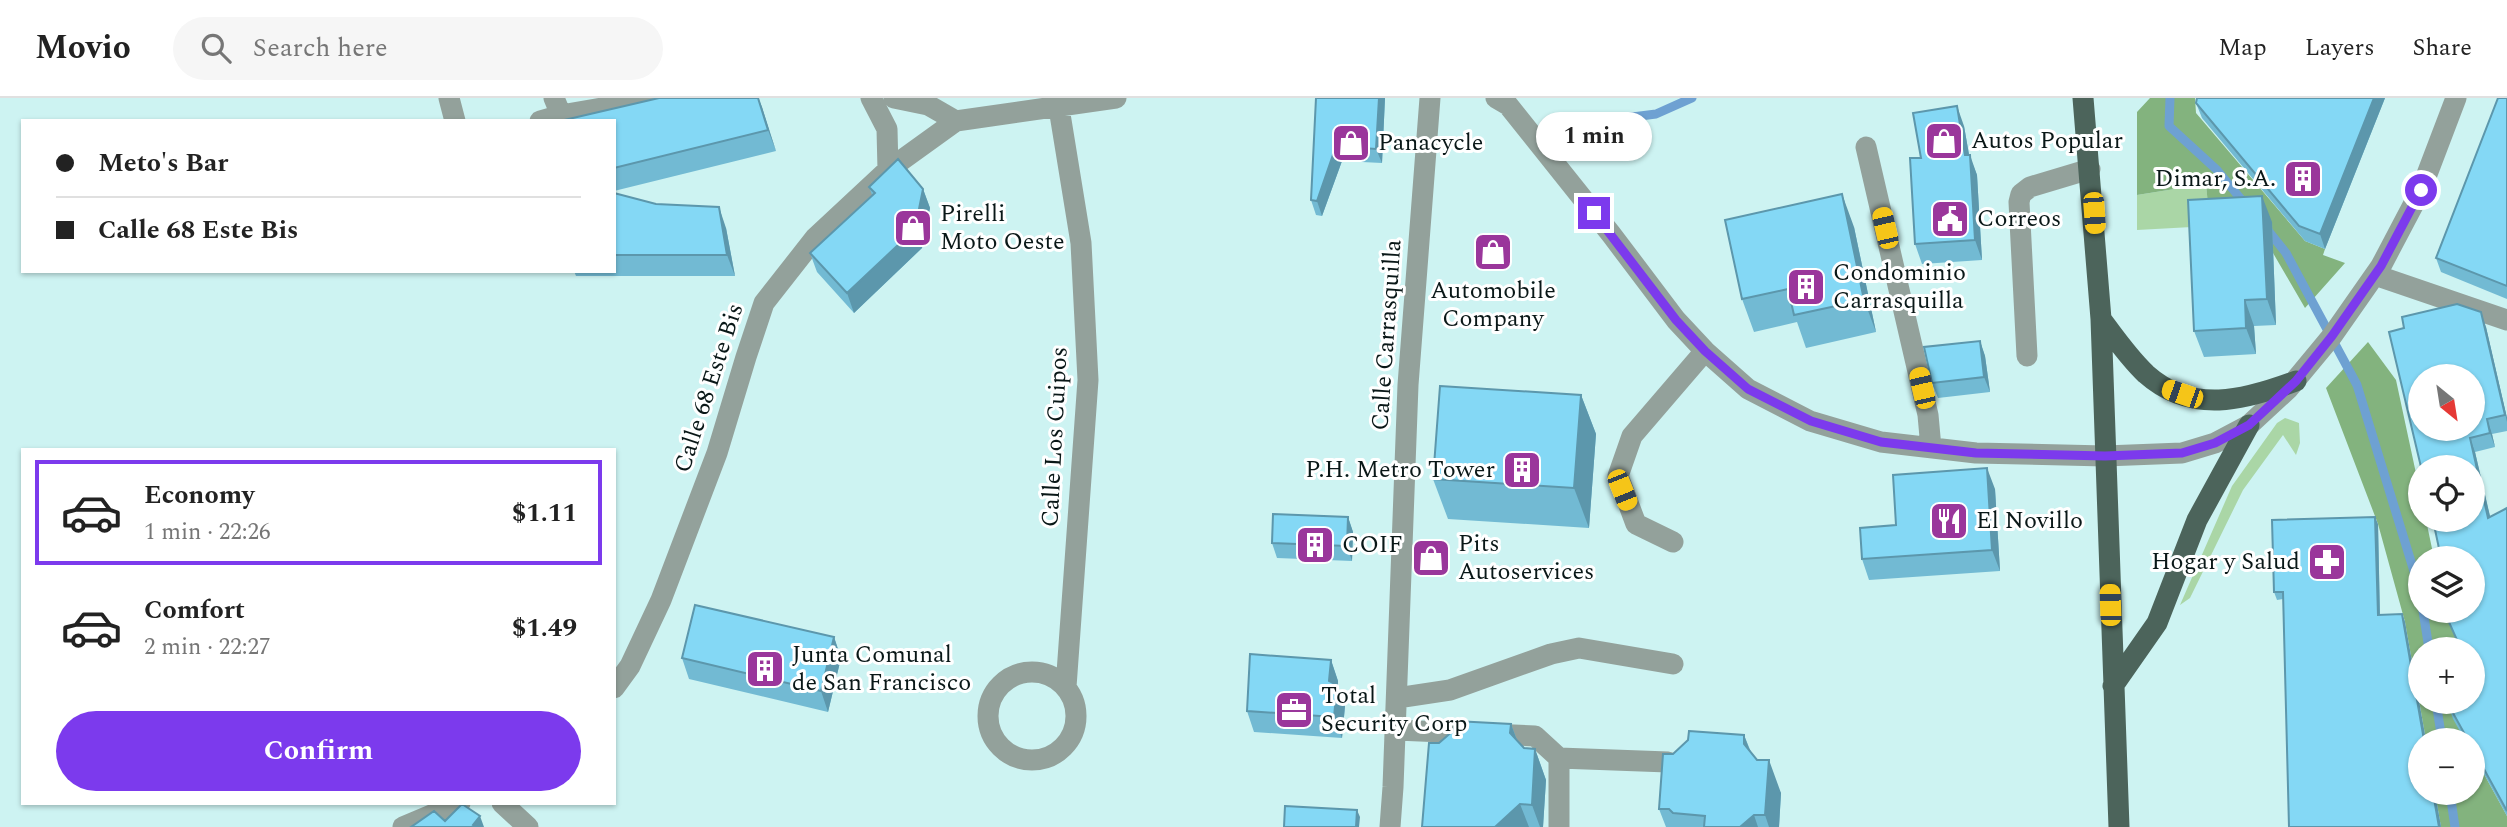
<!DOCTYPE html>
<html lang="en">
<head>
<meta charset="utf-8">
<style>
	:root { --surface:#fff; --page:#f6f6f6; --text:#222; --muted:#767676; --line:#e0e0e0; --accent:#7c3aed }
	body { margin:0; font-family:Spectral,serif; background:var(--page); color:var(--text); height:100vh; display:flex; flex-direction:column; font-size:26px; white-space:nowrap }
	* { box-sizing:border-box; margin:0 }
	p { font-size:23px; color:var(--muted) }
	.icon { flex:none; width:38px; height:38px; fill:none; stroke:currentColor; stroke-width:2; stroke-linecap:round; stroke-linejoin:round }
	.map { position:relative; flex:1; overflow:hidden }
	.side { position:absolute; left:21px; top:350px; width:595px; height:357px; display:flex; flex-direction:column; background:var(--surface); border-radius:0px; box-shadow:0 2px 5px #0004 }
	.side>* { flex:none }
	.top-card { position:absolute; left:21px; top:21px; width:595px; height:154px; border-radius:0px; box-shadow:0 2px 5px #0004; display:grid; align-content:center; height:154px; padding:0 35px; background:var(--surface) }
	.needle { width:46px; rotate:150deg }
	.buttons { position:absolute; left:2408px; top:266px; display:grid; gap:14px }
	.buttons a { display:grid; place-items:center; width:77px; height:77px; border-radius:50%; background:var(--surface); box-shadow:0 2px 5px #0004; font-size:35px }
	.end { position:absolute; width:32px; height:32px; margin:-16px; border:9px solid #7c3aed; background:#fff; box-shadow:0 0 0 4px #fff }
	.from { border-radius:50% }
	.bubble { position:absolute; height:49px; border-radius:24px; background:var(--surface); box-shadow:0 2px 5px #0004; font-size:23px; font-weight:700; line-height:49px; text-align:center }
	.car { position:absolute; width:21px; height:42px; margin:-21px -10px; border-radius:9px; box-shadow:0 0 5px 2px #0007; background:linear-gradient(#f5c518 24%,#345 0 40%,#f5c518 0 76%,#345 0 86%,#f5c518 0) }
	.top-card b { display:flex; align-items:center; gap:24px; height:66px; font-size:26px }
	.top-card b+b { border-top:2px solid var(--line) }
	.top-card i { width:18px; height:18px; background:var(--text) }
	ul { padding:12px 0 0; list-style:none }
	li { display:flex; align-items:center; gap:21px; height:105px; margin:0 14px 10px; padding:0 21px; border:4px solid transparent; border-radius:0px }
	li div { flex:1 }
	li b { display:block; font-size:26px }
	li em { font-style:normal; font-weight:700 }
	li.on { border-color:var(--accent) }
	li>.icon { width:63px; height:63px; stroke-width:1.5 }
	.action { display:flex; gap:14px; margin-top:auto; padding:14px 35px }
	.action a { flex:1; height:80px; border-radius:42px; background:var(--accent); color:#fff; font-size:28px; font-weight:700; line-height:80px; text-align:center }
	header { display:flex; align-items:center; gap:42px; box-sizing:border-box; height:98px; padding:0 35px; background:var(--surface); border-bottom:2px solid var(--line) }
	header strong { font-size:33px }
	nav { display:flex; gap:38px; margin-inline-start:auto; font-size:24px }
	.search { width:490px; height:63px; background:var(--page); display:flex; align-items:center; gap:18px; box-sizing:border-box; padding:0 24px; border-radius:38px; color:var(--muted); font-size:26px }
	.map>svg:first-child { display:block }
	.green { fill:#aad6a6 }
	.forest { fill:#83b37e }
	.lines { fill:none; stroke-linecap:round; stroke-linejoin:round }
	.stream { stroke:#6ea1d2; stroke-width:9 }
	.minor { stroke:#93a19b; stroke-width:21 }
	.major { stroke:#4c645b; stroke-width:21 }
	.wall { fill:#72bad3 }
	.shaded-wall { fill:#5c97ac }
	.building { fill:#84d8f5; stroke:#5c97ac; stroke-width:2; fill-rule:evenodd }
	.route { stroke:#7c3aed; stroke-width:9 }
	.labels { text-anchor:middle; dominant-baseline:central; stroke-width:6; stroke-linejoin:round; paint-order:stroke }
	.poi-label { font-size:24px; fill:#091717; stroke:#fff; text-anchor:start }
	.street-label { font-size:24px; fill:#091717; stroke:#fff }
</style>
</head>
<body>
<header>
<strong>Movio</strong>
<div class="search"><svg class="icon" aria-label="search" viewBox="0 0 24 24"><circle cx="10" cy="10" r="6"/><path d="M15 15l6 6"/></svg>Search here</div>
<nav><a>Map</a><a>Layers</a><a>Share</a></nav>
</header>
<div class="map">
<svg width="2507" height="729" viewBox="0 0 2507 729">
	<rect width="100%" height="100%" fill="#cdf3f2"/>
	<path class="green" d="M2206,86L2210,128L2137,132V97Z
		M2285,320L2299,325L2300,345L2296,357L2283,337L2243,392L2190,500L2180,507L2232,388L2277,325Z"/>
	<path class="forest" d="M2150,0H2195L2196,15L2305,143L2325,151L2323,157L2345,165L2305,210L2273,155L2250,126L2210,128L2206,86L2137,97V14Z
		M2368,244L2396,282L2420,394V422H2426L2434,460H2420V513H2446L2460,551H2420V604H2473V579L2484,604L2454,621L2465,642H2426L2405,524L2378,426L2326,290Z
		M2473,656L2507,718V729H2441L2435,695H2473Z"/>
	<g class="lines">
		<path class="stream" d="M2170,0L2169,28L2217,72L2245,106
			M1564,36L1585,25L1656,16L1692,0
			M2266,130L2286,155L2357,287L2420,493
			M2423,513L2429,551
			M2436,604L2442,642
			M2450,695L2455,729"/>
		<path class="minor" d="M449,0L455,23
			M871,0L887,31L888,72
			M894,0L928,7L956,23
			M1496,0L1508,7L1611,136L1676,222L1705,253L1748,291L1810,323L1881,344L1976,355L2105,358L2182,355L2215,345L2249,327L2288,291L2332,238L2381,168L2421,92L2456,0
			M1059,10L1081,145L1088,282L1066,589
			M561,17L661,0
			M540,23L561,17L554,0
			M1866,49L1928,317L1931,350
			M2375,177L2507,222
			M2027,258L2019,104L2021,96L2030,89L2090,71
			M1673,444L1636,426L1618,378L1632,338L1705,253
			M988 618a44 44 0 1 1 88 0a44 44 0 1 1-88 0Z
			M614,590L630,568L661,502L717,355L746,259L764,205L815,140L888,72L956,23L1116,0
			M1397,600L1450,592L1551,556L1579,550L1673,566
			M1396,632L1535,638L1559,660L1668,664
			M502,705L528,729
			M403,729L460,705
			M1390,729L1393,689L1408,287L1430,0
			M1559,729V660"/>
		<path class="major" d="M2083,0L2101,221L2119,729
			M2101,221C2115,240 2129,260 2146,276C2192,317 2245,302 2296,283
			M2113,588L2157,525L2197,422L2249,327"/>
	</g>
	<path class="wall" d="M758,0L776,53L614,93V23Z
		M1316,0H1385L1382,65L1342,63L1322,118L1316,117L1311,102Z
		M2197,0H2385L2325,151L2305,143L2202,20L2196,5Z
		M2507,0V201L2441,174L2436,160Z
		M1964,28L1969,57L1977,77L1982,162L1922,166L1915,146Z
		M869,89L923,91L930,110L922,150L854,215L817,174L810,155L872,97Z
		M614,95L726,130L735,178H576L574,173H614Z
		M2272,124L2276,227L2254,228L2256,256L2204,259L2194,233Z
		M1854,129L1876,234L1806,250L1797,224L1754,234L1742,201Z
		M2486,229L2507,320V333L2492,336L2495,349L2475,354L2490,419L2507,410V718L2473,656V642H2465L2453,621L2448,606L2478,590L2473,579V551H2460L2444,513H2473L2421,369Z
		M1980,243L1985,258L1990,294L1938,300L1932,285Z
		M1581,297L1596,336L1589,430L1448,421L1433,381Z
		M1995,391L2000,473L1869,482L1862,461L1896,427Z
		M1348,419L1353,434L1352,463L1277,460L1272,445Z
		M2378,426L2380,517L2402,516L2405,524L2420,695H2435L2441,729L2283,501L2277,502L2274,494Z
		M834,539L841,560L828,614L689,581L682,560Z
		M1331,562L1338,583V589L1345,608L1342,640L1254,634L1247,613Z
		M1511,626L1517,642L1524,650L1535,651L1546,682L1543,729H1422L1439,645Z
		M1744,637L1751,654L1781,695L1779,729H1666L1659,711L1673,656Z"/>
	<path class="shaded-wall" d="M758,0L762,9L776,53L768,32Z
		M1379,0H1385L1382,65L1376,51Z
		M2374,0H2385L2325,151L2320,136Z
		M1957,8L1964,28L1970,62V57L1977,77L1982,162L1975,142L1965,57Z
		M1336,48L1342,63L1322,118L1317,103Z
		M923,91L930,110L922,150L854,215L847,195Z
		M1842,96L1854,129L1876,234L1864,202Z
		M2262,98L2272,124L2276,227L2267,201Z
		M719,109L726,130L735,178L727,157Z
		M2245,202L2254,228L2256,256L2246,230Z
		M2481,214L2486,229L2507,320V324Z
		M1980,243L1985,258L1990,294L1984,279Z
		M1581,297L1596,336L1589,430L1574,390Z
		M2487,321L2492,336L2495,349L2490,335Z
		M2470,340L2475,354L2494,435L2488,420Z
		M1987,370L1995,391L2000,473L1992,452Z
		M1348,419L1353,434L1352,463L1347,448Z
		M2375,419L2378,426L2380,525L2378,517Z
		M2402,516L2405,524L2426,642H2424Z
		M834,539L841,560L828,614L821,593Z
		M1331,562L1338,583V589L1345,608L1342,640L1334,619L1329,583Z
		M1511,626L1522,656L1510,635Z
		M1744,637L1756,669L1744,646Z
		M1535,651L1546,682L1543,729H1540L1532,707Z
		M1769,662L1781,695L1779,729H1769L1765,717Z
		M2433,695H2435L2441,729H2439Z
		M1520,706L1529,729H1495Z
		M1357,712L1360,719L1359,729H1356Z
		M1754,717L1758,729H1740Z
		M480,718L484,729H474L473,727Z"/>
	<path class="building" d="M659,0H758L768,32L614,70V23H560Z
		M1316,0H1379L1376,51L1336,48L1317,103L1311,102Z
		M2197,0H2374L2320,136L2299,128L2196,5Z
		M2498,0H2507V188L2436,160Z
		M1957,8L1965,57H1970L1975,142L1915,146L1910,60H1921L1913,15Z
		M898,61L923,91L915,131L847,195L810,155L875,95L869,89Z
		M614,95L656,106L719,109L727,157H614Z
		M1842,96L1864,202L1794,217L1788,191L1742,201L1725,122Z
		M2262,98L2267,201L2245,202L2246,230L2194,233L2188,102Z
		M2457,206L2481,214L2505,317L2487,321L2490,335L2470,340L2488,420L2507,410V713L2473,651V642H2468L2448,606L2453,604H2473V593L2479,589L2473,576V551H2461L2444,513H2473V460H2441L2433,422H2473V369H2421L2389,234L2404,230L2402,219ZM2420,278H2473V331H2420Z
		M1980,243L1984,279L1932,285L1924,249Z
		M1440,288L1581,297L1574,390L1433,381Z
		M1987,370L1992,452L1862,461L1860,430L1896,427L1893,377Z
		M1273,416L1348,419L1347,448L1272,445Z
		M2375,419L2378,517L2402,516L2424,642H2420V695H2433L2439,729H2289L2283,494H2274L2272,422Z
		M695,507L834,539L821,593L682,560Z
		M1250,556L1331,562L1329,583L1337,587L1334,619L1247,613Z
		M1455,623L1511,626L1510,635L1524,650L1535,651L1532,707L1520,706L1495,729H1422L1429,645H1439L1454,632Z
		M1689,633L1744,637V646L1757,662H1769L1765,717H1754L1740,729H1704L1705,718L1673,715L1669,711H1659L1663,656H1673L1688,642Z
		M462,706L480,718L473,727L477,729H411L434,713L445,723Z
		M1285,708L1357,712L1356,729H1284Z"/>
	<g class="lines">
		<path class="route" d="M1594,115L1676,222L1705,253L1748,291L1811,323L1881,344L1976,355L2105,358L2182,355L2215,345L2249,327L2296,283L2332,238L2381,168L2421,92"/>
	</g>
	<defs>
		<symbol id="shop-square" viewBox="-11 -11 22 22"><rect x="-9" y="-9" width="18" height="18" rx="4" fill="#9a369b" stroke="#fff"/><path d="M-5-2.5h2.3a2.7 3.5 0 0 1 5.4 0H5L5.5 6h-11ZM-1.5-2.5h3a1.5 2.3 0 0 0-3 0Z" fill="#fff"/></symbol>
		<symbol id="building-square" viewBox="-11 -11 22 22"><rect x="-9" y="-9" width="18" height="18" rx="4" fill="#9a369b" stroke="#fff"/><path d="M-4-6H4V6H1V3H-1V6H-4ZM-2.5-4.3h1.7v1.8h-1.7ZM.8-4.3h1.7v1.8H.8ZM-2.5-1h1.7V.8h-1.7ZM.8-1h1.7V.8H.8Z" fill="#fff"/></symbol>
		<symbol id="civic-square" viewBox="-11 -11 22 22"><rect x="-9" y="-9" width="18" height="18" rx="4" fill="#9a369b" stroke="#fff"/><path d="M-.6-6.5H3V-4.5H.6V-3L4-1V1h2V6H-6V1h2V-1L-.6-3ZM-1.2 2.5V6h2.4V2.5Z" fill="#fff"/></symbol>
		<symbol id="restaurant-square" viewBox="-11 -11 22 22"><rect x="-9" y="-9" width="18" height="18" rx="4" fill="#9a369b" stroke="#fff"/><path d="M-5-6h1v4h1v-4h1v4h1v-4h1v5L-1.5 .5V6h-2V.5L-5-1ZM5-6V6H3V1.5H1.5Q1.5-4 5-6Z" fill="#fff"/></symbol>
		<symbol id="pharmacy-square" viewBox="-11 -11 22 22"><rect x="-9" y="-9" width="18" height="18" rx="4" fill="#9a369b" stroke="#fff"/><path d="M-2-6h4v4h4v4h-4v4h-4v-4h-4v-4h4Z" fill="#fff"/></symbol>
		<symbol id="office-square" viewBox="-11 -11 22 22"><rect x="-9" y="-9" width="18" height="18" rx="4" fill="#9a369b" stroke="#fff"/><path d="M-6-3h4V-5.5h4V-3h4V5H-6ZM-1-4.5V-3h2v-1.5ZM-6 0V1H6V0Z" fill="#fff"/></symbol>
	</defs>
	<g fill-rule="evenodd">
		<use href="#shop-square" x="1922" y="21" width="44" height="44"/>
		<use href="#shop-square" x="1329" y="23" width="44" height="44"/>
		<use href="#building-square" x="2281" y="59" width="44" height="44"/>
		<use href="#civic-square" x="1928" y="99" width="44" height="44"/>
		<use href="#shop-square" x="891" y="108" width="44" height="44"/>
		<use href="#shop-square" x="1471" y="132" width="44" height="44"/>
		<use href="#building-square" x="1784" y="167" width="44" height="44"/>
		<use href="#building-square" x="1500" y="350" width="44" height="44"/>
		<use href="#restaurant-square" x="1927" y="401" width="44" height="44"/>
		<use href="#building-square" x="1293" y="425" width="44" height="44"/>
		<use href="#shop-square" x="1409" y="438" width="44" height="44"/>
		<use href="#pharmacy-square" x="2305" y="442" width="44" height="44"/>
		<use href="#building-square" x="743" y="549" width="44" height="44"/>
		<use href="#office-square" x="1272" y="590" width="44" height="44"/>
	</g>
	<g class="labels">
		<g class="poi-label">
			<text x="1971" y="43">Autos Popular</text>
			<text x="1378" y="45">Panacycle</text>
			<text x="2276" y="81" text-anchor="end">Dimar, S.A.</text>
			<text x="940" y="116">Pirelli<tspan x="940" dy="28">Moto Oeste</tspan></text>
			<text x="1977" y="121">Correos</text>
			<text x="1833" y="175">Condominio<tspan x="1833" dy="28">Carrasquilla</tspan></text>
			<text x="1493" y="193" text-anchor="middle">Automobile<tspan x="1493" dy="28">Company</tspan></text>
			<text x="1495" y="372" text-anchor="end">P.H. Metro Tower</text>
			<text x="1976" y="423">El Novillo</text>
			<text x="1458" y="446">Pits<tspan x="1458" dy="28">Autoservices</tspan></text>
			<text x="1342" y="447">COIF</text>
			<text x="2300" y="464" text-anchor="end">Hogar y Salud</text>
			<text x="792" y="557">Junta Comunal<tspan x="792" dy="28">de San Francisco</tspan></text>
			<text x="1321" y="598">Total<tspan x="1321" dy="28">Security Corp</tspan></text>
		</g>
		<g class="street-label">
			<text transform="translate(1387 237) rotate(-86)">Calle Carrasquilla</text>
			<text transform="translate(709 290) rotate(-72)">Calle 68 Este Bis</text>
			<text transform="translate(1055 339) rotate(-87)">Calle Los Cuipos</text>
		</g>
	</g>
</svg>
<div class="buttons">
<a><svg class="needle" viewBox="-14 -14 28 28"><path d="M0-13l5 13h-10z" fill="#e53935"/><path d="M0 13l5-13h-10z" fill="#767676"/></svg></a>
<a><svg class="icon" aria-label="locate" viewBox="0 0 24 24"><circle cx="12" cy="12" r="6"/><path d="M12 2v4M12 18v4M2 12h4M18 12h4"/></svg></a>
<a><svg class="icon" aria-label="layers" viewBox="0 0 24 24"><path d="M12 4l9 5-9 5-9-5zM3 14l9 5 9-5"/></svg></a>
<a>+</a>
<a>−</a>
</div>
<i class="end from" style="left:2421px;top:92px"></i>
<i class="end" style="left:1594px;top:115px"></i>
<div class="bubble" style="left:1536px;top:14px;width:116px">1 min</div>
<i class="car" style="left:2094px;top:115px;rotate:176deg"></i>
<i class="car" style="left:1885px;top:130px;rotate:347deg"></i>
<i class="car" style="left:1922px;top:290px;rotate:347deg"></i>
<i class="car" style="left:2182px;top:296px;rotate:289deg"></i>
<i class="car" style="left:1622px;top:392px;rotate:158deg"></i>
<i class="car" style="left:2110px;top:507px;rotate:358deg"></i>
<div class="top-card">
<b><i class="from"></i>Meto's Bar</b>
<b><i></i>Calle 68 Este Bis</b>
</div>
<section class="side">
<ul>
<li class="on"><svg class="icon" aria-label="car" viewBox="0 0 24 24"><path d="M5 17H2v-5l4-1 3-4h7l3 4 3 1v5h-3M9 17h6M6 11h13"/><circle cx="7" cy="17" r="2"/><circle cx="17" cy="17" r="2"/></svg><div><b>Economy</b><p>1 min · 22:26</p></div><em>$1.11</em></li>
<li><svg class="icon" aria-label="car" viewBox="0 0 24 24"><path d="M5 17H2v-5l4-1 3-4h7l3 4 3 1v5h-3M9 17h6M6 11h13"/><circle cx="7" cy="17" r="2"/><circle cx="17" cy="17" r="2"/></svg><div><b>Comfort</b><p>2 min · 22:27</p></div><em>$1.49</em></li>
</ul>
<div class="action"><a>Confirm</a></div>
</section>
</div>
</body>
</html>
